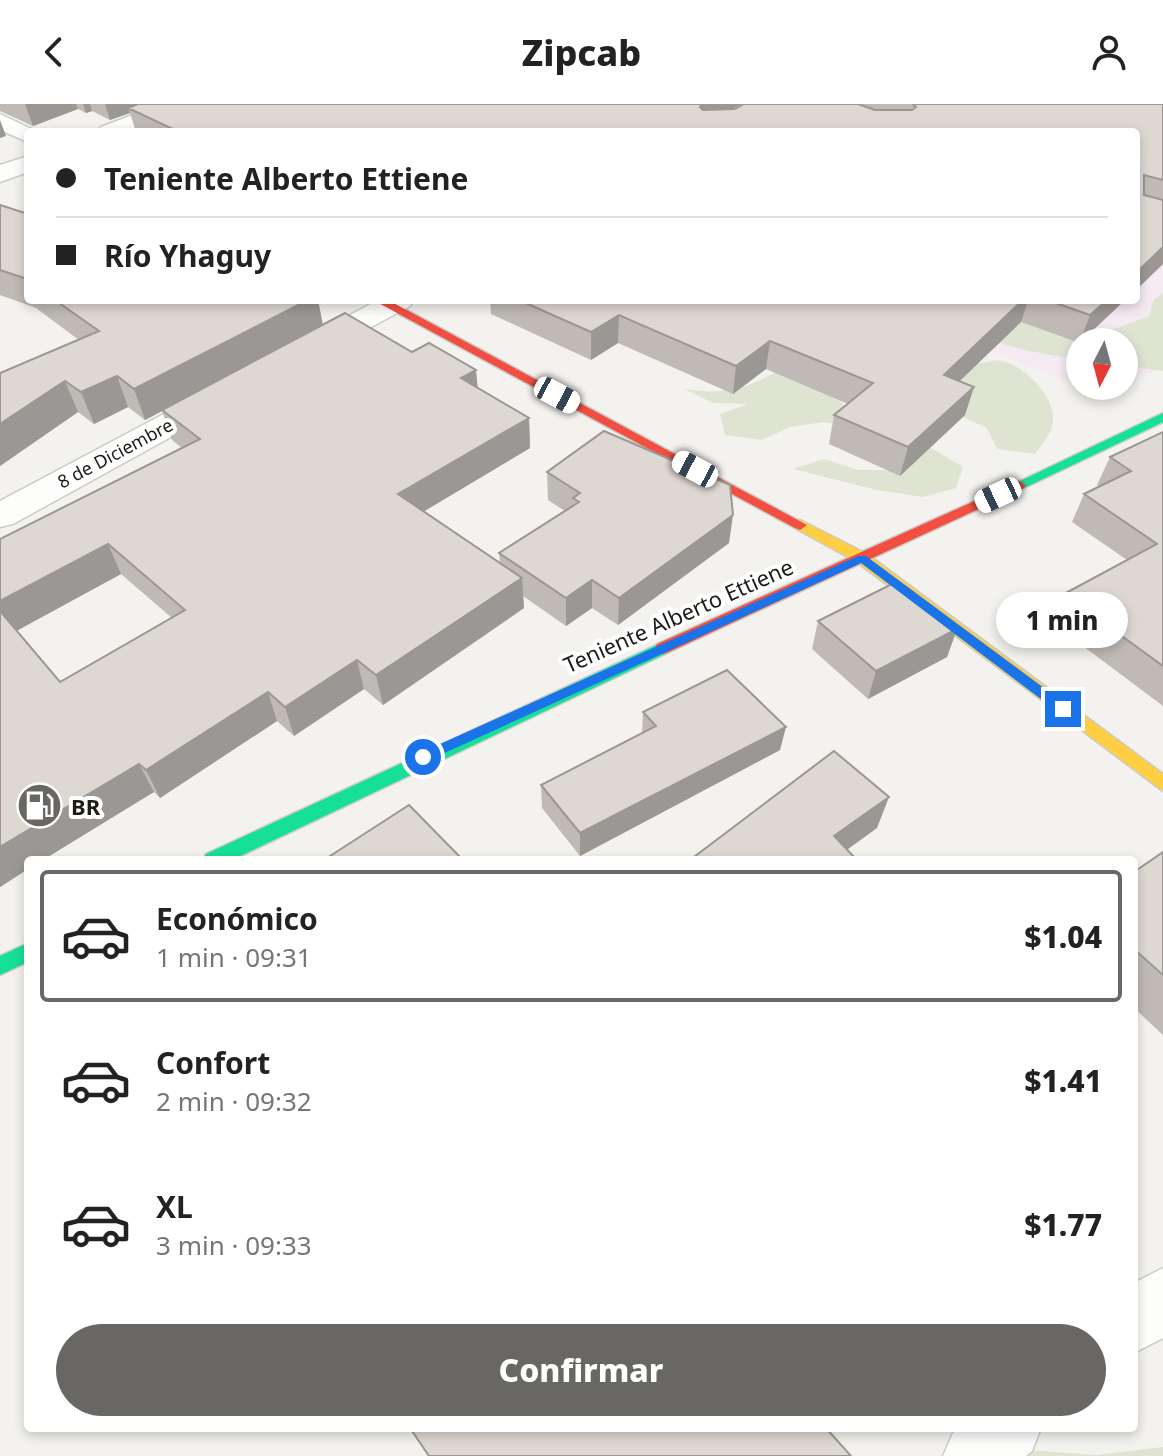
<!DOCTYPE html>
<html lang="es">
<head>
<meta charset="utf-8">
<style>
	:root { --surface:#fff; --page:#f6f6f6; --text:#222; --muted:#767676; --line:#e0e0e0; --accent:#686764 }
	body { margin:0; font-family:"Noto Sans",sans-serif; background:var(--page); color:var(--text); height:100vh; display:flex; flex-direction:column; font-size:30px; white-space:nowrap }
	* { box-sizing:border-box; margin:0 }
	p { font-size:26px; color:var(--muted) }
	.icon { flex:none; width:44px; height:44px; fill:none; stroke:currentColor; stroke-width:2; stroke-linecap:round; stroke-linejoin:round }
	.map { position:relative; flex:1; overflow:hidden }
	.side { position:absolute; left:24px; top:752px; width:1114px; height:576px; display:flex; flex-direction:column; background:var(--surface); border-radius:8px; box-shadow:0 4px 12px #0003 }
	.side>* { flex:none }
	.top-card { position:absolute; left:24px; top:24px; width:1116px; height:176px; border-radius:8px; box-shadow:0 4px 12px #0003; display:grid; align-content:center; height:176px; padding:0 32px; background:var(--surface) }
	.needle { width:52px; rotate:186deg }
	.buttons { position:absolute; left:1066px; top:224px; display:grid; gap:16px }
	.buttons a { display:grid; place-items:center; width:72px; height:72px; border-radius:50%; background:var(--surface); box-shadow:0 4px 12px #0003; font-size:40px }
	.end { position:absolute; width:36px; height:36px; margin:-18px; border:10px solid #1a73e8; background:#fff; box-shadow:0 0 0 4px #fff }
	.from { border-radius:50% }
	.bubble { position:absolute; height:56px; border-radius:28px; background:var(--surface); box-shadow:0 4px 12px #0003; font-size:26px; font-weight:800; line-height:56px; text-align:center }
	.car { position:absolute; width:24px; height:48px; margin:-24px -12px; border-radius:10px; box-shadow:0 0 6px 2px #0007; background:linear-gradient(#fff 24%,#345 0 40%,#fff 0 76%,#345 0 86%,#fff 0) }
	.top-card b { display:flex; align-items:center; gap:28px; height:76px; font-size:30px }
	.top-card b+b { border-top:2px solid var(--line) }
	.top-card i { width:20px; height:20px; background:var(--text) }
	ul { padding:14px 0 0; list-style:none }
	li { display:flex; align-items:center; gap:24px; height:132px; margin:0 16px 12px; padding:0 16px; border:4px solid transparent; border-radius:8px }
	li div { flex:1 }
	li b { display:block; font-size:30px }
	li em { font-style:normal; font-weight:800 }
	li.active { border-color:var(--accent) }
	li>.icon { width:72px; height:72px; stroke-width:1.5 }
	.action { display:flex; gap:16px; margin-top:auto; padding:16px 32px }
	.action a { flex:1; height:92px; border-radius:48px; background:var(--accent); color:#fff; font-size:32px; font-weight:800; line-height:92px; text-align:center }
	header { display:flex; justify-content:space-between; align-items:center; height:104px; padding:0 32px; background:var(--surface); font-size:36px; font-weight:800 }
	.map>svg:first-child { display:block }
	.education { fill:#f5eaf1 }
	.green { fill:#dfe4d2 }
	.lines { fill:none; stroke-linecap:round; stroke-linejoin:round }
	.street-casing { stroke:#cbcbc8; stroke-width:3 }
	.fast-casing { stroke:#cbcbc8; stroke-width:3 }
	.slow-casing { stroke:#cbcbc8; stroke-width:3 }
	.jam-casing { stroke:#cbcbc8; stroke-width:3 }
	.street { fill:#fdfdfc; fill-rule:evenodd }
	.fast { fill:#16e098; fill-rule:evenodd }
	.slow { fill:#ffcf43; fill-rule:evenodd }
	.jam { fill:#f24e42; fill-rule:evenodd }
	.wall { fill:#bfbab5; fill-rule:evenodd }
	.shaded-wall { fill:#9b9794 }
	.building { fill:#ded8d3; stroke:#9b9794; stroke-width:2 }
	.route { fill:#1a73e8 }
	.labels { text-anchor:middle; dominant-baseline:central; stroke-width:8; stroke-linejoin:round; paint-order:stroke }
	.far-street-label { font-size:18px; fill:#1d1c19; stroke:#fff }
	.street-label { font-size:22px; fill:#1d1c19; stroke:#fff }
	.poi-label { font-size:22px; font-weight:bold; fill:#1d1c19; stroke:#fff; text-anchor:start }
</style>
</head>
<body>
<header><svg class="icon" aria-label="back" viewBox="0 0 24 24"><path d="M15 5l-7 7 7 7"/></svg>Zipcab<svg class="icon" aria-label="person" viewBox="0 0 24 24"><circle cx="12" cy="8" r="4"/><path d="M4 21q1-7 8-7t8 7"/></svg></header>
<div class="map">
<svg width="1163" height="1352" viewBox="0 0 1163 1352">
	<rect width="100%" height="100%" fill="#f3f2ee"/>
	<path class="education" d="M1136,126L1163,135V262L1106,291L1081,282H1124V238H1080V282L856,196H1136Z"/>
	<path class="green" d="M1163,189V267L1124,262V238H1080V256L1024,246L952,226L971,261C980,260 994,255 1002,257C1024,262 1051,289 1053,311C1055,326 1044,338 1035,350L997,345L987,324L954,309L831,282L844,302L897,334L931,344L963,363L956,384L923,393L877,386L793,365L824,355L858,366H897L862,325L824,318L790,323L762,336L725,331L720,310L748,300L713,299L684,285C723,290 740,288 774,269L992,196L1069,230H1101L1149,212L1154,196Z
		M1163,1343V1352H1019L1026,1346L1096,1351Z"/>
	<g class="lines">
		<defs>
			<path id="street" d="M161,0H193L190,5L130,28H97L101,23Z
				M0,10L38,28H28V38L0,26Z
				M28,52V68L0,78V61Z
				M378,196H414L410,202L318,252L307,255L296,252L292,246L296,240Z
				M218,284L229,287L234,294L229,301L13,420L0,423V397L207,287Z
				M1163,1164V1234L1134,1249V1179Z
				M959,1324H1041L1032,1347L1026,1352H943L953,1329Z"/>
			<path id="fast" d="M1163,309V318L1024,384H1014L1012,381Z
				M663,538L671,544L669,548L232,756H203L206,750Z
				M28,839V858L0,871V852Z"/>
			<path id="slow" d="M800,416L867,450L1163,670V687L857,458L795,424V418Z"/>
			<path id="jam" d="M373,196H388L807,421L800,426L795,424Z
				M1019,377L1026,381L1024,384L669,548L663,550L655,544L657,540Z"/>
		</defs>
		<use href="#street" class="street-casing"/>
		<use href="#fast" class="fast-casing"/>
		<use href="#slow" class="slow-casing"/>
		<use href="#jam" class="jam-casing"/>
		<use href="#street" class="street"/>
		<use href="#fast" class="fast"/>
		<use href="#slow" class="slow"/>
		<use href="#jam" class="jam"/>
	</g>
	<path class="wall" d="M0,0H742L732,5H735L744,0H1163V160L1136,186V28H136L130,9L110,16L92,7L86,9L78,5L33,22L0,7Z
		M0,101L28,110V196H318L323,221L412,248L529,314L530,344L424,407L500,458L499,449L565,407L548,396L547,368L729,439L618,521L592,504L566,522L523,492L524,504L383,601L364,585L294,632L277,617L160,694L154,688L28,756V765L0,783V435L182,344L172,336L162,307L145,316L128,303L94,320L78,308L0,362V269L79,236L36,204L0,191ZM121,470L172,514L60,578L16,526Z
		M490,196H1125L1080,239L1021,218L959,277L965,311L900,372L829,340L834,311L848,300L766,265L733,290L618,239L591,256L491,210Z
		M1163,328V602L1051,518L1064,490L1127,456L1072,418L1084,390L1099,383L1097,381L1110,353Z
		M818,517L957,525L947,553L868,595L812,545Z
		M643,608L780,646L580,752L542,704L541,681L642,630Z
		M1163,748V931L1134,904V768Z"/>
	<path class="shaded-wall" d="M25,0H76L78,5L33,22Z
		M83,0H90L92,7L86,9Z
		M105,0H153L128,4L130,9L110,16Z
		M702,0H742L704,20L700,3Z
		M0,16L6,32L0,34Z
		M1163,143V160L1136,186V169Z
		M308,196H318L323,222L145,316L134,285Z
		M1023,196H1028L1021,218L936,300L944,271Z
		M1107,196H1125L1080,238L1090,211Z
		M619,211L618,239L591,256V228Z
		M770,237L766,265L733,290L736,262Z
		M476,266L479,296L461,274Z
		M117,272L128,303L94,320L81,288Z
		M65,277L78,308L0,362V320Z
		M974,283L965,311L900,372L908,343Z
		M529,314L530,344L403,420L398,390Z
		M733,411L729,439L618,521L619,494Z
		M108,440L121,470L11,530L0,511V497Z
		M522,474L524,504L383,601L376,571Z
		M592,476V504L566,522V494Z
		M957,525L947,553L868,595L876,567Z
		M357,556L364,585L294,632L285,603Z
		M268,588L277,617L160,694L146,666Z
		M786,623L780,646L580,752V729Z
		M139,660L154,688L43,756H28V765L0,783V743Z
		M889,693L877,724L833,756L834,732Z"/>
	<path class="building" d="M138,0H702L700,3L703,6L735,5L744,0H858L875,6H912L916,3L913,0H1163V76L1144,71V91L1163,96V143L1136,169V28H179L128,4Z
		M0,101L28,110V177L24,174L0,166Z
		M55,196H308L134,285L117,272L81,288L65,277L0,320V269L99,227Z
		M519,196H1023L944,271L974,283L908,343L834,311L873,279L770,237L736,262L619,211L591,228Z
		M1047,196H1107L1090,211Z
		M345,209L412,248L429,239L476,266L461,274L529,314L398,390L522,474L376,571L357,556L285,603L268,588L146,666L139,660L0,743V507L60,578L185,506L108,440L0,497V435L200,335L162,306Z
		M604,327L730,381L733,411L619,494L592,476L566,494L499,449L579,398L573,394L580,389L547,368Z
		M1163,328V562L1064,490L1157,440L1084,390L1131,367L1110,353Z
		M898,477L957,525L876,567L818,517Z
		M727,566L786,623L580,729L541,681L656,622L643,608Z
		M834,647L889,693L834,732L857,756H690Z
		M409,701L463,756H328L327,754Z
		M1163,748V871L1134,845V768Z
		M410,1324H826L851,1352H429Z"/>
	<path class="route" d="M858,452H866L1067,601V608H1058L861,459L427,657H418L416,653L418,650Z"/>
	<defs>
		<symbol id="fuel-disc" viewBox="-11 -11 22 22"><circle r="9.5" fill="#686764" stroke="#fff"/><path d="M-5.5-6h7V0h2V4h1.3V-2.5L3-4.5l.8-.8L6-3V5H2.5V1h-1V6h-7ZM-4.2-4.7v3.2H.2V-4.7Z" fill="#fff"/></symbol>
	</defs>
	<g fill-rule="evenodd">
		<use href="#fuel-disc" x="14" y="676" width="51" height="51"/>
	</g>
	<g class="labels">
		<g class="far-street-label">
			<text transform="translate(115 349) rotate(-28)">8 de Diciembre</text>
		</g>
		<g class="street-label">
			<text transform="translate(678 511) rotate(-24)">Teniente Alberto Ettiene</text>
		</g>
		<g class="poi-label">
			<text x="71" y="702">BR</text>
		</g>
	</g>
</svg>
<div class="buttons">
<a><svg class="needle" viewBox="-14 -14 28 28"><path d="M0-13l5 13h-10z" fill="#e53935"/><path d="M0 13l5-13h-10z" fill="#767676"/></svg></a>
</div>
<i class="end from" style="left:423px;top:653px"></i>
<i class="end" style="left:1063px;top:605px"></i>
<div class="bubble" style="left:996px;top:488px;width:132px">1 min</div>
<i class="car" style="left:557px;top:291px;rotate:118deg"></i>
<i class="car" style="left:695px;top:365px;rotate:298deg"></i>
<i class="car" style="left:998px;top:391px;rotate:245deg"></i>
<div class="top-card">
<b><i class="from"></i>Teniente Alberto Ettiene</b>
<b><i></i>Río Yhaguy</b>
</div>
<section class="side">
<ul>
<li class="active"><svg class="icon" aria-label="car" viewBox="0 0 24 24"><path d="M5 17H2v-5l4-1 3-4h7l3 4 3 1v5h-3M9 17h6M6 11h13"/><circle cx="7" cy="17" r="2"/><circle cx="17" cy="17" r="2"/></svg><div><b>Económico</b><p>1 min · 09:31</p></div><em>$1.04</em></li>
<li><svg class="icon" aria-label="car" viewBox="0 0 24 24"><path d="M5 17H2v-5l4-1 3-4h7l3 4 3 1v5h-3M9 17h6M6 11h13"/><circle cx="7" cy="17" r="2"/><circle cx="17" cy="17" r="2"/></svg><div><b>Confort</b><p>2 min · 09:32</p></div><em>$1.41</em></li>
<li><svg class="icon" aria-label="car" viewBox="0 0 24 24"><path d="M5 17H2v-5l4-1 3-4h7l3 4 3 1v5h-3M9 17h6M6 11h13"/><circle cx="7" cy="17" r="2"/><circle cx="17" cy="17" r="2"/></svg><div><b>XL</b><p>3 min · 09:33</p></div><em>$1.77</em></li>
</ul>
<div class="action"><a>Confirmar</a></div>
</section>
</div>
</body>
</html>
